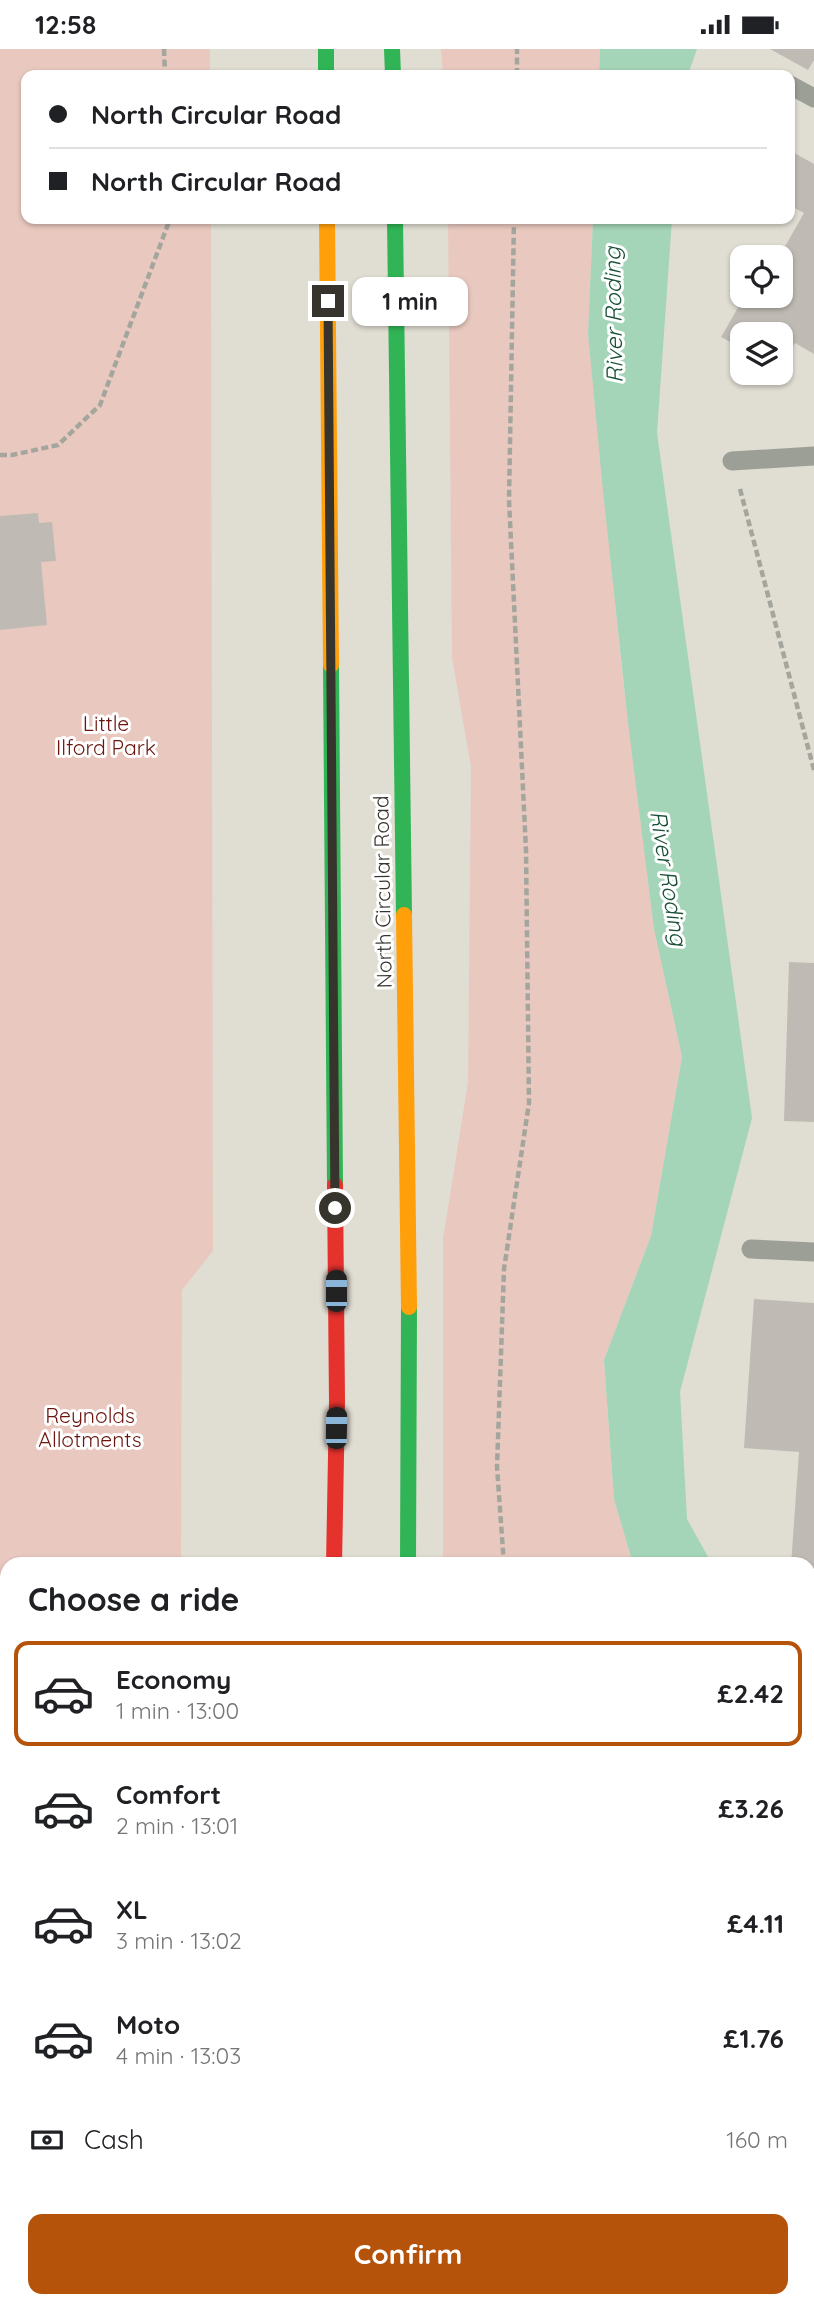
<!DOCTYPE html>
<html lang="en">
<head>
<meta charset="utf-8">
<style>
	:root { --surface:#fff; --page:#f6f6f6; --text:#202124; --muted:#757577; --line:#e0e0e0; --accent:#b45309 }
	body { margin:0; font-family:Quicksand,sans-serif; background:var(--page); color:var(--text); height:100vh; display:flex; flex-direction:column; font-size:26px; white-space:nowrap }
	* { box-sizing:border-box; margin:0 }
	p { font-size:23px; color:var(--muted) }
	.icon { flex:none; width:38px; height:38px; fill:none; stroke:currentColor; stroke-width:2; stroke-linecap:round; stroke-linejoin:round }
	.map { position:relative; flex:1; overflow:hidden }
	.panel { position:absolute; left:0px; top:1508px; width:816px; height:751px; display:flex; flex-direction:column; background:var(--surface); border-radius:21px 21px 0 0; box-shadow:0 2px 5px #0004 }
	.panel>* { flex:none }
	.hud { position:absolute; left:21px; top:21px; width:774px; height:154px; border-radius:14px; box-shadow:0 2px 5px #0004; display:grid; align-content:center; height:154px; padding:0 28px; background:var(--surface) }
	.controls { position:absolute; left:730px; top:196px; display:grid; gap:14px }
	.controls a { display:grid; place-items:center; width:63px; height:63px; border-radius:14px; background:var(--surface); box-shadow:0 2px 5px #0004; font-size:35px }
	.end { position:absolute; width:32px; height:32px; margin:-16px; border:9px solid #36342d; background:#fff; box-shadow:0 0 0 4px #fff }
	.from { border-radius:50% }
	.bubble { position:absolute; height:49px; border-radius:14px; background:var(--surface); box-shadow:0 2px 5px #0004; font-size:23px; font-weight:700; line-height:49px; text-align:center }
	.car { position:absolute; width:21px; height:42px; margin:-21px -10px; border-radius:9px; box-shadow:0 0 5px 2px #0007; background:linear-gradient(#222 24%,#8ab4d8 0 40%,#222 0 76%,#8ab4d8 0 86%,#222 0) }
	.hud b { display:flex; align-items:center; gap:24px; height:66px; font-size:26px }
	.hud b+b { border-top:2px solid var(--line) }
	.hud i { width:18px; height:18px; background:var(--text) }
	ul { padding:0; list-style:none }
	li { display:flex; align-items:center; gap:21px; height:105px; margin:0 14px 10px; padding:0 14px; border:4px solid transparent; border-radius:14px }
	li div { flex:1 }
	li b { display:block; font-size:26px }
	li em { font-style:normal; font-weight:700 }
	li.on { border-color:var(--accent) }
	li>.icon { width:63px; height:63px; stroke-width:1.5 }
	h2 { padding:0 28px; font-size:32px; line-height:84px }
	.pay { display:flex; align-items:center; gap:18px; height:77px; padding:0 28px; font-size:26px }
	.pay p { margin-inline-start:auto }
	.button { display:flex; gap:14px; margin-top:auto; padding:14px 28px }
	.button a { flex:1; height:80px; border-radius:14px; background:var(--accent); color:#fff; font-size:28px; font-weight:700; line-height:80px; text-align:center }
	.status { display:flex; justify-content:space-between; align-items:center; height:49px; padding:0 35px; background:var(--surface); direction:ltr }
	.status svg { height:19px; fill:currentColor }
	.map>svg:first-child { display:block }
	.built { fill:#d8d3c2 }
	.green { fill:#e9c9bf }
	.water { fill:#a4d5b8 }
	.building { fill:#bfbbb4 }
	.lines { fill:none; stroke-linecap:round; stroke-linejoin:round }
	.path { stroke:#a4a69d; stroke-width:4.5; stroke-dasharray:7 3.5; stroke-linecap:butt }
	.lane { stroke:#9c9f96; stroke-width:19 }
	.fast { stroke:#30b455; stroke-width:16 }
	.slow { stroke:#ff9f0a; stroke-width:16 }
	.jam { stroke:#e5322d; stroke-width:16 }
	.route { stroke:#36342d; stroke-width:9 }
	.labels { text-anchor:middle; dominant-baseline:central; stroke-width:6; stroke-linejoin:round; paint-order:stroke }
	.park-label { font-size:21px; fill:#6b150f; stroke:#fff }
	.street-label { font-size:21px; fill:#36342d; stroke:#fff }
	.water-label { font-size:23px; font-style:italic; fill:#195037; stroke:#fff }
</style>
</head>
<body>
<div class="status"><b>12:58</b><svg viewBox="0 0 49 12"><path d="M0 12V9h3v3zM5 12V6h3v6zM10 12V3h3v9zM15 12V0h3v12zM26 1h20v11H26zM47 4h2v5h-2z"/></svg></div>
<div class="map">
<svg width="814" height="2259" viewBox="0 0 814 2259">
	<rect width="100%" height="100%" fill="#e0ddd3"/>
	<path class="built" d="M123,2252H498L496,2259H122Z"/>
	<path class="green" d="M0,0H210V26H26V170H211L213,1202L182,1241L181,1515L7,1516V1826L0,1825Z
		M441,0H600L599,26H443Z
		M448,170H593L588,285L622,623L654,880L682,1008L651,1187L604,1311L614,1450L633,1515L443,1516V1190L468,1033L471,718L452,609Z
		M0,1921L7,1926V2252H123L122,2259H0Z
		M498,2252H590L588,2259H496Z"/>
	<path class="water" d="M600,0H697L688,26H599Z
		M593,170H672L657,384L752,1069L680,1343L687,1470L712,1515H633L614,1450L604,1311L651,1187L682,1008L654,880L628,674L603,442L588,285Z"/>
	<path class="building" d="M770,0H814V11L808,21Z
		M789,101L814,115V305L795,294L780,320V285H742V299L721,288L743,250L729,242L742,219V247H780V208H779L804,164L789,156Z
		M38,464L39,474L52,473L56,512L41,513L47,576L0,581V467Z
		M789,913L814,914V1073L784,1072Z
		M754,1250L814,1254V1541L808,1540V1516H791L799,1403L744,1399Z"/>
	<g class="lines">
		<path class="path" d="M164,0L165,26
			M517,26V0
			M0,406H12L58,396L100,356L170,170
			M740,440L814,721
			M504,1516L497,1418L504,1220L529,1054L526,801L509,451L514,170
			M0,1832L7,1833
			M538,2259L540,2252"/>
		<path class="lane" d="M790,36L814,49
			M732,412L814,407
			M751,1200L814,1203
			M0,1898L7,1902
			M156,2259L158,2252"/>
		<path class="fast" d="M326,0V26
			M392,0L393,26
			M395,170L404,866
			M331,616L335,1136
			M408,1516L409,1258
			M332,2259L333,2252"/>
		<path class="slow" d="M327,170L331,616
			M404,866L409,1258
			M255,2259L256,2252"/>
		<path class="jam" d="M334,1516L337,1352L335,1136"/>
	</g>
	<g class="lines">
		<path class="route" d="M328,252L335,1159"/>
	</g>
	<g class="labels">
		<g class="park-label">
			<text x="106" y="674">Little<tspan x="106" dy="24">Ilford Park</tspan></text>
			<text x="90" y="1366">Reynolds<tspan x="90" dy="24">Allotments</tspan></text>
		</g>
		<g class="street-label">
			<text transform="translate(382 843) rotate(-91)">North Circular Road</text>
		</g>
		<g class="water-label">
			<text transform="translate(613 266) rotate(-91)">River Roding</text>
			<text transform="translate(669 829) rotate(81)">River Roding</text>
		</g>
	</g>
</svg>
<div class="controls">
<a><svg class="icon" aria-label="locate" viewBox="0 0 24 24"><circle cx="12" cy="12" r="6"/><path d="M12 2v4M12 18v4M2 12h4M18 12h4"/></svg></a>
<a><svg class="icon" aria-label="layers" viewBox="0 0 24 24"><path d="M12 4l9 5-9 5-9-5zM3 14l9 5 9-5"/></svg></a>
</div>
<i class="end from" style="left:335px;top:1159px"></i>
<i class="end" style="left:328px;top:252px"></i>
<div class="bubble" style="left:352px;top:228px;width:116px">1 min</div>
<i class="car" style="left:336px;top:1242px;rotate:0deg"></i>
<i class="car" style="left:336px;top:1379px;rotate:1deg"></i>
<div class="hud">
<b><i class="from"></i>North Circular Road</b>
<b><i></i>North Circular Road</b>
</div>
<section class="panel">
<h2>Choose a ride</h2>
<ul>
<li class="on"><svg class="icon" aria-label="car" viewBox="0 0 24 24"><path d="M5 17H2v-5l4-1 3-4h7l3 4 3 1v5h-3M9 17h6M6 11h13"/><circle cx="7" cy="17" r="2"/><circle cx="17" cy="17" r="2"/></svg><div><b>Economy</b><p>1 min · 13:00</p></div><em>£2.42</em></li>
<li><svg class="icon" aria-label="car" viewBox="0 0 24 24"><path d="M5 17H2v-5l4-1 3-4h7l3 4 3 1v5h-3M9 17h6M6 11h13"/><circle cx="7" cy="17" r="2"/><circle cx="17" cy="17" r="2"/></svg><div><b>Comfort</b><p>2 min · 13:01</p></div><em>£3.26</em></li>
<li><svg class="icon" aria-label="car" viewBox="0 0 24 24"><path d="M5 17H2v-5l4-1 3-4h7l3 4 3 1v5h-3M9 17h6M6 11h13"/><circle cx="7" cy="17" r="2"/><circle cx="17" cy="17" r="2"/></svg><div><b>XL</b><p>3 min · 13:02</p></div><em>£4.11</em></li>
<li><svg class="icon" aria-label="car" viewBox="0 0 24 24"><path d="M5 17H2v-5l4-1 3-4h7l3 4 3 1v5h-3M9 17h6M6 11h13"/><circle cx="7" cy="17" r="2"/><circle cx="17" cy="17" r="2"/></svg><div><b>Moto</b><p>4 min · 13:03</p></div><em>£1.76</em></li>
</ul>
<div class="pay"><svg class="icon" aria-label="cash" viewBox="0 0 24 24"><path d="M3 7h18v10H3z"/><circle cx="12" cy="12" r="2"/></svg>Cash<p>160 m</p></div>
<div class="button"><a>Confirm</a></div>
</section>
</div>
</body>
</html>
